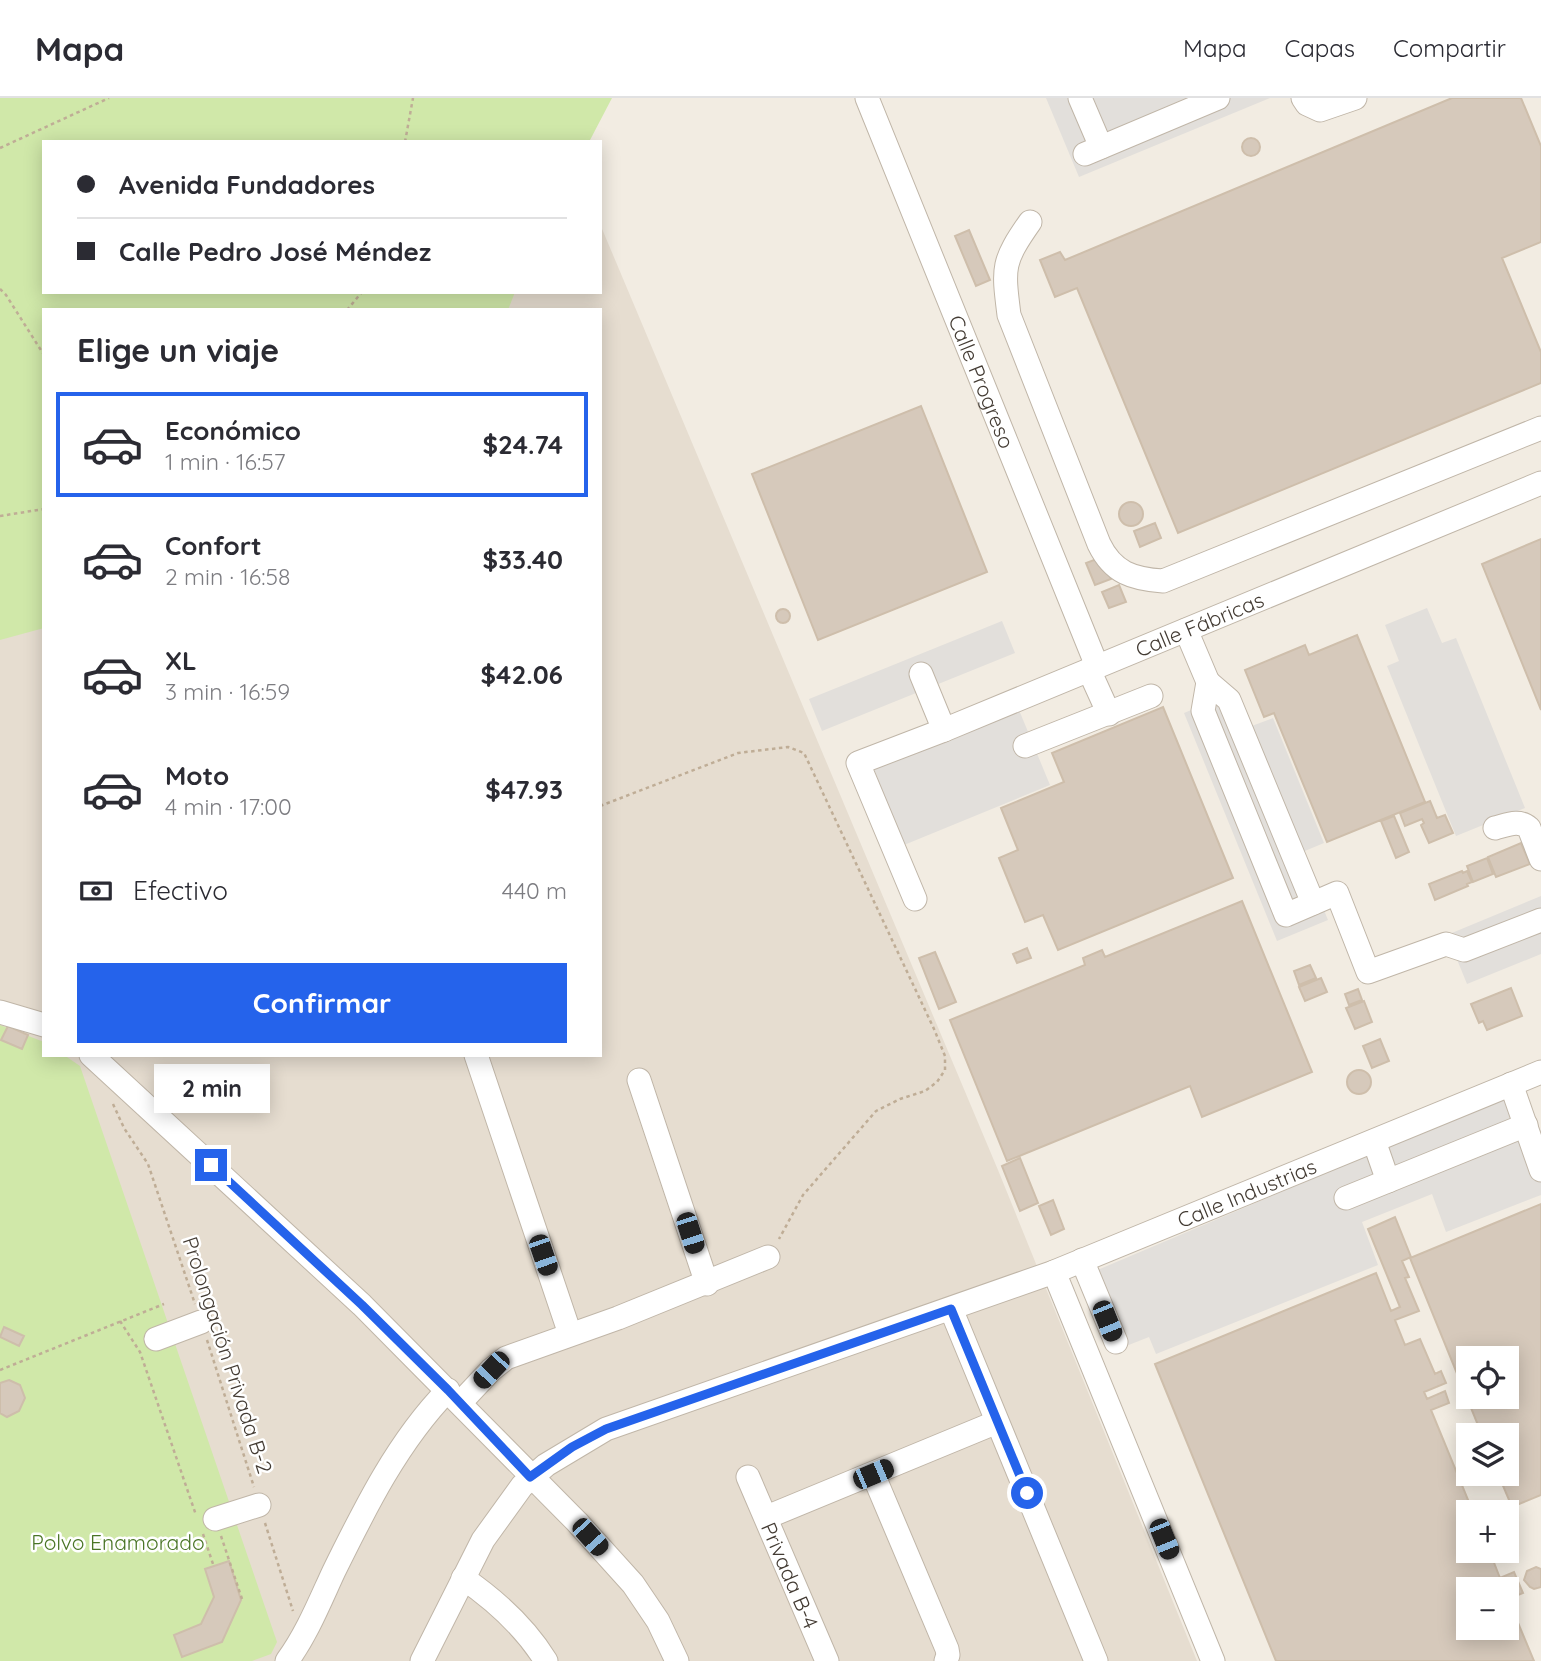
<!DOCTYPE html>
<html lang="es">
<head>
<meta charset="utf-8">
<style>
	:root { --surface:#fff; --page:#f2f2f3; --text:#2b2b33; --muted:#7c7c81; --line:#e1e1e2; --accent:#2563eb }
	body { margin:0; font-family:Quicksand,sans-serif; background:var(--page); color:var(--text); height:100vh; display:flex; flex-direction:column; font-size:26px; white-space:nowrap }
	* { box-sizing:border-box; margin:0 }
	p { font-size:23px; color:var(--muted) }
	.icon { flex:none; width:38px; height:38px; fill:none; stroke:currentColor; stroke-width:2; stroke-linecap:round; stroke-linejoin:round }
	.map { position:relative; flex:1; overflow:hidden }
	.sheet { position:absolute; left:42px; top:210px; width:560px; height:749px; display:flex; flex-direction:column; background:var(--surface); border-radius:0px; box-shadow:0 4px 18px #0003 }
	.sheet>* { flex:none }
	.guide { position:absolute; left:42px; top:42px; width:560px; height:154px; border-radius:0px; box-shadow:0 4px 18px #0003; display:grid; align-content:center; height:154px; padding:0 35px; background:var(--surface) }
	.tools { position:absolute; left:1456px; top:1248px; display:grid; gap:14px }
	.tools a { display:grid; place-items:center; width:63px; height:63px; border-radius:0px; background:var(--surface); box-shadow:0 4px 18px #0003; font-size:35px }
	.end { position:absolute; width:32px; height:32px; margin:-16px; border:9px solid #2563eb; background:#fff; box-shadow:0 0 0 4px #fff }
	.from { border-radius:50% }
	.bubble { position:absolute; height:49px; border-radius:0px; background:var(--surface); box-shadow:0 4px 18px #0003; font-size:23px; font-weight:700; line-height:49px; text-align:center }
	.car { position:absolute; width:21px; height:42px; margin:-21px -10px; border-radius:9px; box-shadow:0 0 5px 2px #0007; background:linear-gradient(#222 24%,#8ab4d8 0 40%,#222 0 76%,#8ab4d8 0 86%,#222 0) }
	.guide b { display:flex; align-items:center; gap:24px; height:66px; font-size:26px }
	.guide b+b { border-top:2px solid var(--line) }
	.guide i { width:18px; height:18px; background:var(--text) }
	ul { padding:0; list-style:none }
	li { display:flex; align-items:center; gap:21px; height:105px; margin:0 14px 10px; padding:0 21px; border:4px solid transparent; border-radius:0px }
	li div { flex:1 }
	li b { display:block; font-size:26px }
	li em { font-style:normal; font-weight:700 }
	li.on { border-color:var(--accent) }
	li>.icon { width:63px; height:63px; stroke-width:1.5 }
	h2 { padding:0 35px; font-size:32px; line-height:84px }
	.pay { display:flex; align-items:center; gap:18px; height:77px; padding:0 35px; font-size:26px }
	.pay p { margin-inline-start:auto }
	.action { display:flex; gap:14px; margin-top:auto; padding:14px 35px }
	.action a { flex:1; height:80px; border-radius:0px; background:var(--accent); color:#fff; font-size:28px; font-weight:700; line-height:80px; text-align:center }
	header { display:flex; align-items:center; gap:42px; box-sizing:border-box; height:98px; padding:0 35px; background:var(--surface); border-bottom:2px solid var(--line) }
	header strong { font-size:33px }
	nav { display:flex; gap:38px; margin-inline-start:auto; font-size:24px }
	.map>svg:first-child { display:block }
	.residential { fill:#e6ddd0; fill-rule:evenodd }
	.green { fill:#d0e8a9 }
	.parking { fill:#e2dfdb }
	.building { fill:#d6c9bb; stroke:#cebeab; stroke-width:2; fill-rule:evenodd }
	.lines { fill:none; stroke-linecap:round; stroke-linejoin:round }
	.minor-casing { stroke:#c0b6a8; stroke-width:25 }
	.path { stroke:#bfad96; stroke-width:2.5; stroke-dasharray:3.5 3.5; stroke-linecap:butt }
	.minor { stroke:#fff; stroke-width:23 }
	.route { stroke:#2563eb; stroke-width:9 }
	.labels { text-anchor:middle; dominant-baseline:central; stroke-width:5; stroke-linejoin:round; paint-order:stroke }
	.street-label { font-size:21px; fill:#433b33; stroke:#fff }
	.park-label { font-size:21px; fill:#4a7526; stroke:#fff }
</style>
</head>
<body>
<header>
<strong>Mapa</strong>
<nav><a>Mapa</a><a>Capas</a><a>Compartir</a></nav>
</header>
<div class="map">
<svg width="1541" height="1563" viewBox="0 0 1541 1563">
	<rect width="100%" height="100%" fill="#f2ece2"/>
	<path class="residential" d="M0,0L44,44V194H600V126L998,1072L1197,1563H0ZM44,212H600V957H44Z"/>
	<path class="green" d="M0,0H612L589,44H44V194H515L508,212H44V530L0,542Z
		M0,927L44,944V957H64L80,968L277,1544L271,1556L252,1563H0Z"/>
	<path class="parking" d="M1046,0H1270L1079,79Z
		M1427,510L1442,545L1456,540L1525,710L1456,738L1387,568L1399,563L1385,527Z
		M1002,523L1015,555L822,633L809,601Z
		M1235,594L1249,629L1273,620L1324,745L1300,755L1328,822L1277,843L1184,615Z
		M1019,612L1050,687L904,747L874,671Z
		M1541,798V856L1467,886L1447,837Z
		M1524,991L1541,1034V1097L1446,1134L1432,1096L1362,1124L1378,1167L1156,1256L1149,1239L1111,1254L1081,1179Z"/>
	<path class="building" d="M1452,0H1521L1541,48V144L1502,160L1541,254V285L1178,435L1077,190L1055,199L1040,162L1060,154L1065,162Z
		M1242 49a9 9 0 1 1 18 0a9 9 0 1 1-18 0Z
		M969,132L990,182L976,188L955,138Z
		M921,308L987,474L818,542L752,376Z
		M1119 416a12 12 0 1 1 24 0a12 12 0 1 1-24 0Z
		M1155,425L1161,440L1140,449L1134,433Z
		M1541,441V612L1482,466Z
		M1102,459L1111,481L1095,487L1086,465Z
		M1119,487L1126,504L1109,510L1102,494Z
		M776 518a7 7 0 1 1 14 0a7 7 0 1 1-14 0Z
		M1357,537L1425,704L1327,744L1274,615L1264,619L1245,572L1305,547L1309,557Z
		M1163,609L1233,780L1058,852L1043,817L1025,824L999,760L1018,752L1001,710L1064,684L1052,655Z
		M1430,703L1437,720L1445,717L1453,735L1429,745L1421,727L1424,725L1422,721L1405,728L1400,715Z
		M1394,718L1409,754L1396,760L1381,723Z
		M1521,745L1530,766L1496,779L1488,759Z
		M1487,760L1493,776L1473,784L1467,768Z
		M1462,773L1463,775L1467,773L1472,784L1467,786L1468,788L1435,802L1429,786Z
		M1242,803L1312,974L1202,1019L1190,988L1007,1063L950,922L1085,867L1083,860L1102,852L1105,859Z
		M1027,850L1031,860L1017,865L1013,856Z
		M935,854L956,904L939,911L919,860Z
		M1310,867L1316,880L1299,887L1294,873Z
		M1321,880L1327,894L1305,903L1299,889Z
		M1511,890L1522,918L1487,932L1483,923L1479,925L1471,906Z
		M1358,891L1362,902L1349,907L1345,896Z
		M1364,903L1372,924L1355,931L1346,910Z
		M8,928L28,937L22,951L1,942Z
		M1380,941L1389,963L1372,970L1363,948Z
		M1347 984a12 12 0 1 1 24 0a12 12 0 1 1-24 0Z
		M1020,1060L1038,1105L1020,1113L1002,1068Z
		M1053,1102L1064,1131L1051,1137L1039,1108Z
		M1541,1106V1397L1512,1409L1498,1376H1507V1337H1482L1410,1160ZM1468,1260H1507V1298H1468Z
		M1395,1119L1411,1159L1402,1163L1409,1179L1405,1180L1419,1213L1395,1222L1405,1247L1420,1241L1435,1276L1441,1273L1446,1285L1424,1294L1427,1301L1445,1293L1449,1305L1431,1312L1473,1414H1468V1452H1489L1500,1480L1514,1474L1523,1495L1508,1501L1534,1563H1276L1155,1266L1376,1175L1391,1213L1400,1209L1368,1131ZM1468,1491H1507V1530H1468Z
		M4,1229L24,1238L19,1248L0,1239Z
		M9,1282L20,1287L25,1300L19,1313L7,1319L0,1315V1285Z
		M229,1463L241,1502L222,1544L182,1559L174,1537L201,1526L214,1499L205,1471Z
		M1536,1469L1541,1471V1489L1534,1491L1530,1489L1524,1482L1527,1473Z"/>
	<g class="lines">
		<defs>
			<g id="minor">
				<path id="s1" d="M867,0L1097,568"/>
				<path d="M1080,0L1101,49"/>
				<path d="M1303,0L1307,6L1320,12L1355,0"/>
				<path d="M1085,56L1218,0"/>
				<path d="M1030,124C1002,164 1003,169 1009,217L1099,446C1113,475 1133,481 1163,483L1541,330"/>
				<path d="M1186,532L1208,584L1203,613L1286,817L1337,795L1368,874L1446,846L1464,852L1541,822"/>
				<path d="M1089,572L1109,616"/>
				<path d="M921,576L944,632"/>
				<path d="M1208,584L1229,602L1313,805"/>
				<path d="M1025,648L1151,598"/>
				<path d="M1495,730C1507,727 1519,721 1529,730L1541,761"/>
				<path id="s2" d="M915,801L858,665L944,632L1541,385"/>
				<path d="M0,914L44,927"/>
				<path d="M91,957L362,1207L577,1424L633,1486L658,1523L677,1563"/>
				<path d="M476,957L570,1236"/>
				<path d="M639,982L707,1186"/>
				<path d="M1511,986L1541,1072"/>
				<path d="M1374,1043L1388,1083"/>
				<path d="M1346,1100L1526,1027"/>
				<path d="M1082,1162L1116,1244"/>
				<path d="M1054,1174L1213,1563"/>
				<path d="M951,1211L1096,1563"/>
				<path d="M156,1241L201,1224"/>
				<path d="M460,1305L491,1272L506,1260L618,1220L768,1159"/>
				<path d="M873,1376L947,1551L948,1557L946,1563"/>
				<path id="s3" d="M748,1379L827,1563"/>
				<path d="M767,1419L997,1324"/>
				<path d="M215,1421L259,1407"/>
				<path d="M463,1480C495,1502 525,1529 546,1563"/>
				<path d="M287,1563C307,1536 320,1503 334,1473C365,1410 398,1343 448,1292"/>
				<path id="s4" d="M422,1563L483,1442L522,1388L546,1367L606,1331L1054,1174L1541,974"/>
			</g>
		</defs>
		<use href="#minor" class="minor-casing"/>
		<path class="path" d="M405,44L413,0
			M0,50L109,0
			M0,191L6,197L44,257
			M347,212L362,194
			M0,418L44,411
			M600,708L738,655L788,649L804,655L934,931L945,958V972L937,984L925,993L900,1001L876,1013L803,1097L779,1141
			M113,1006L124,1030L148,1066L195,1206
			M120,1223L140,1254L196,1417
			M207,1242L254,1389
			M0,1272L164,1206
			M265,1425L293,1513
			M203,1436L213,1466
			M221,1438L242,1501"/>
		<use href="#minor" class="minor"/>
	</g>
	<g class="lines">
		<path class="route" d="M211,1067L362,1207L448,1292L530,1379L572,1349L606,1331L951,1211L1027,1395"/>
	</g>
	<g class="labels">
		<g class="street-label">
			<text stroke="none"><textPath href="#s1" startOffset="306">Calle Progreso</textPath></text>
			<text stroke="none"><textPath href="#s2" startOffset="516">Calle Fábricas</textPath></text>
			<text stroke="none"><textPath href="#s4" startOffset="987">Calle Industrias</textPath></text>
			<text transform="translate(228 1257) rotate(72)">Prolongación Privada B-2</text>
			<text stroke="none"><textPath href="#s3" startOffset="107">Privada B-4</textPath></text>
		</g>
		<g class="park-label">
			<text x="118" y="1444">Polvo Enamorado</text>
		</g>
	</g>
</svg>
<div class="tools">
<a><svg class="icon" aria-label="locate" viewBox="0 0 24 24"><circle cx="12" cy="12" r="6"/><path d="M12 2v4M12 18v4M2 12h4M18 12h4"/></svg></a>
<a><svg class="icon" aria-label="layers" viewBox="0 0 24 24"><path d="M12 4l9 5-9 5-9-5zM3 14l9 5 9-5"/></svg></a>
<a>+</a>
<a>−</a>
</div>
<i class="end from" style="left:1027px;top:1395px"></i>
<i class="end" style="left:211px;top:1067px"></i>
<div class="bubble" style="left:154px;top:966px;width:116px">2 min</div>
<i class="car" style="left:690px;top:1135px;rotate:162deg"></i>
<i class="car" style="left:543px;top:1157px;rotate:161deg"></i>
<i class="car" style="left:1107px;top:1223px;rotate:158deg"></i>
<i class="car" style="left:491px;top:1272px;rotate:223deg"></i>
<i class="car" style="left:873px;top:1376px;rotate:67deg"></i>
<i class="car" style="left:590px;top:1439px;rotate:138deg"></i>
<i class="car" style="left:1164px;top:1441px;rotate:158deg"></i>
<div class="guide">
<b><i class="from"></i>Avenida Fundadores</b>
<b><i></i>Calle Pedro José Méndez</b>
</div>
<section class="sheet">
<h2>Elige un viaje</h2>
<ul>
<li class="on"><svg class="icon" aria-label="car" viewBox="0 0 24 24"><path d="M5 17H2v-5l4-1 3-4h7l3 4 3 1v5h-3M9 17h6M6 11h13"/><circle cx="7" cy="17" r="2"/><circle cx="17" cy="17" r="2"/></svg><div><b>Económico</b><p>1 min · 16:57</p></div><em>$24.74</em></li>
<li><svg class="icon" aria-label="car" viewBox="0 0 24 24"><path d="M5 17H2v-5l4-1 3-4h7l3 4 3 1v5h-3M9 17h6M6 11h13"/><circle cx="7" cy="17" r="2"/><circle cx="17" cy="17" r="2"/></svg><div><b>Confort</b><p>2 min · 16:58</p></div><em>$33.40</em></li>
<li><svg class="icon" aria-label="car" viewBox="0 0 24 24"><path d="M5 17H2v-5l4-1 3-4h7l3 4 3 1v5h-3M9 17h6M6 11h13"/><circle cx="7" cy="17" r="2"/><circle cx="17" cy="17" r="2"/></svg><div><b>XL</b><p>3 min · 16:59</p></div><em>$42.06</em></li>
<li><svg class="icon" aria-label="car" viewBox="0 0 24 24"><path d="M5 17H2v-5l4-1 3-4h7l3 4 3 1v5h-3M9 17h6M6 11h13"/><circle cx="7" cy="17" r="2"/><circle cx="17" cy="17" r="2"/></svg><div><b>Moto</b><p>4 min · 17:00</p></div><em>$47.93</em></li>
</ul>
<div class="pay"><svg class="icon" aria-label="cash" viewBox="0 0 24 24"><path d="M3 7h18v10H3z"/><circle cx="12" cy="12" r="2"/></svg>Efectivo<p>440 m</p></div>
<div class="action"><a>Confirmar</a></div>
</section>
</div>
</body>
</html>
